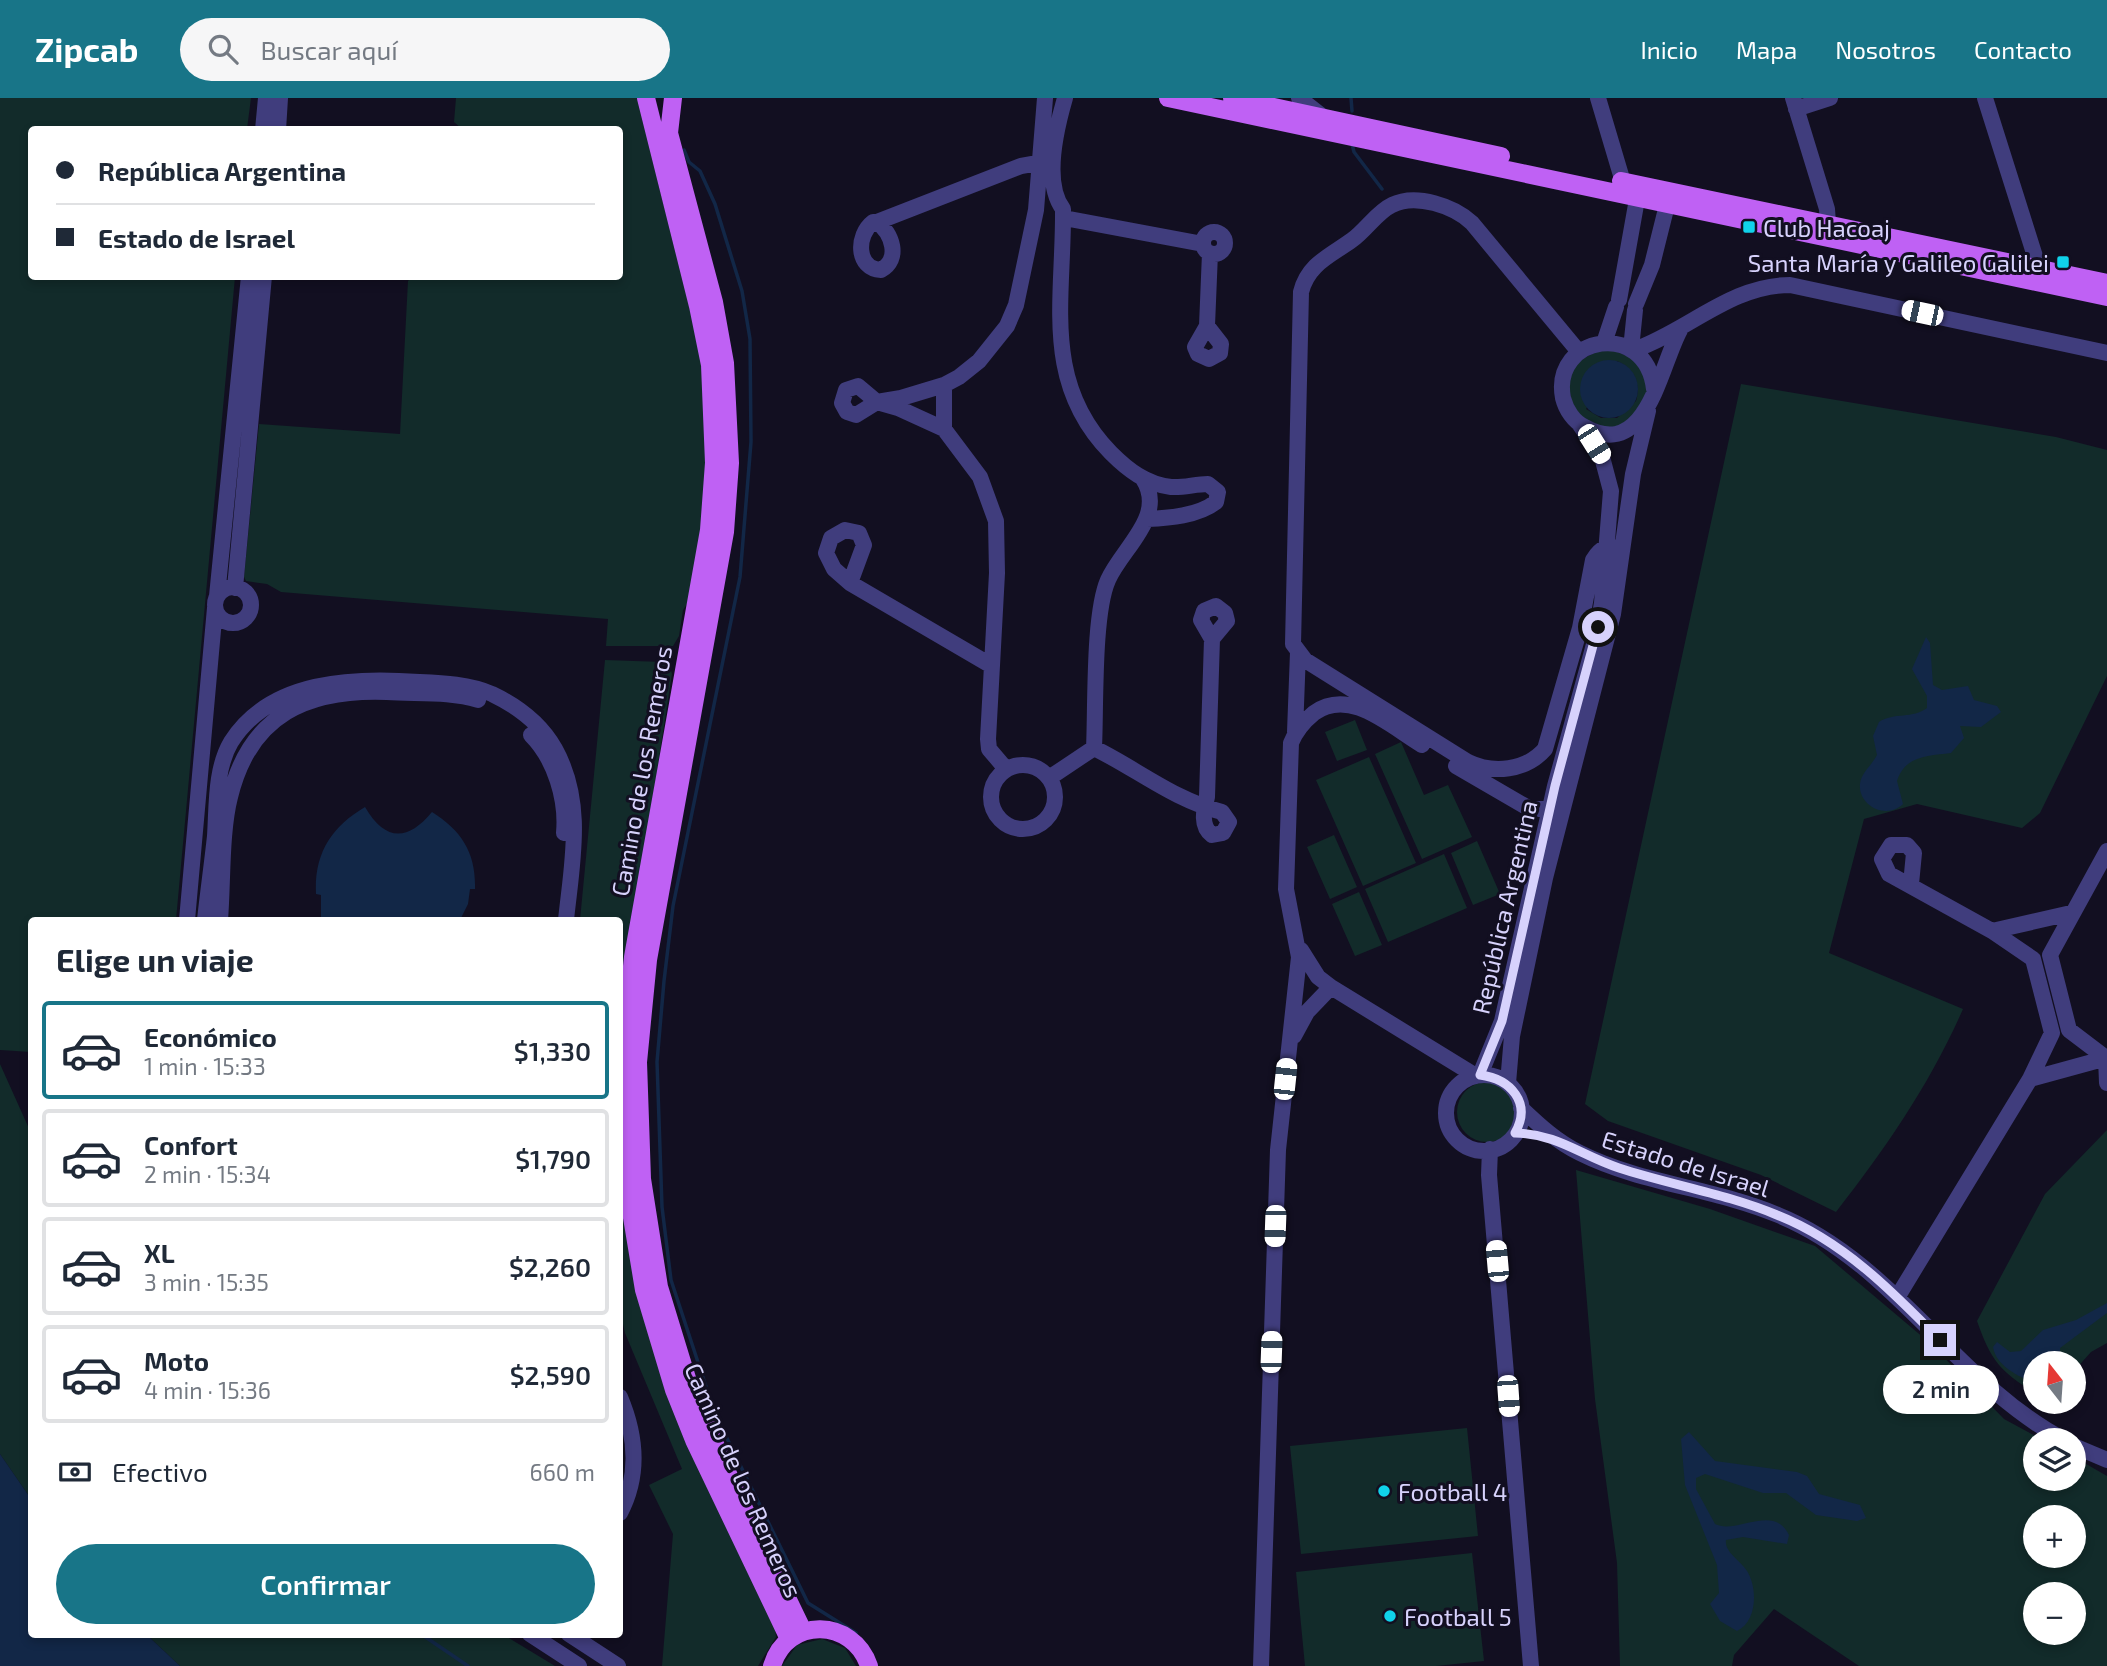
<!DOCTYPE html>
<html lang="es">
<head>
<meta charset="utf-8">
<style>
	:root { --surface:#fff; --page:#f6f6f7; --text:#1f2937; --muted:#747a83; --line:#e0e1e3; --accent:#187588 }
	body { margin:0; font-family:"Exo 2",sans-serif; background:var(--page); color:var(--text); height:100vh; display:flex; flex-direction:column; font-size:26px; white-space:nowrap }
	* { box-sizing:border-box; margin:0 }
	p { font-size:23px; color:var(--muted) }
	.icon { flex:none; width:38px; height:38px; fill:none; stroke:currentColor; stroke-width:2; stroke-linecap:round; stroke-linejoin:round }
	.map { position:relative; flex:1; overflow:hidden }
	.details { position:absolute; left:28px; top:819px; width:595px; height:721px; display:flex; flex-direction:column; background:var(--surface); border-radius:7px; box-shadow:0 4px 10px #0003 }
	.details>* { flex:none }
	.banner { position:absolute; left:28px; top:28px; width:595px; height:154px; border-radius:7px; box-shadow:0 4px 10px #0003; display:grid; align-content:center; height:154px; padding:0 28px; background:var(--surface) }
	.needle { width:46px; rotate:343deg }
	.buttons { position:absolute; left:2023px; top:1253px; display:grid; gap:14px }
	.buttons a { display:grid; place-items:center; width:63px; height:63px; border-radius:50%; background:var(--surface); box-shadow:0 4px 10px #0003; font-size:35px }
	.end { position:absolute; width:32px; height:32px; margin:-16px; border:9px solid #d7d2fc; background:#111; box-shadow:0 0 0 4px #111 }
	.from { border-radius:50% }
	.bubble { position:absolute; height:49px; border-radius:24px; background:var(--surface); box-shadow:0 4px 10px #0003; font-size:23px; font-weight:600; line-height:49px; text-align:center }
	.car { position:absolute; width:21px; height:42px; margin:-21px -10px; border-radius:9px; box-shadow:0 0 5px 2px #0007; background:linear-gradient(#fff 24%,#345 0 40%,#fff 0 76%,#345 0 86%,#fff 0) }
	.banner b { display:flex; align-items:center; gap:24px; height:66px; font-size:26px }
	.banner b+b { border-top:2px solid var(--line) }
	.banner i { width:18px; height:18px; background:var(--text) }
	ul { padding:0; list-style:none }
	li { display:flex; align-items:center; gap:21px; height:98px; margin:0 14px 10px; padding:0 14px; border:4px solid var(--line); border-radius:7px }
	li div { flex:1 }
	li b { display:block; font-size:26px }
	li em { font-style:normal; font-weight:600 }
	li.selected { border-color:var(--accent) }
	li>.icon { width:63px; height:63px; stroke-width:1.5 }
	h2 { padding:0 28px; font-size:32px; line-height:84px }
	.pay { display:flex; align-items:center; gap:18px; height:77px; padding:0 28px; font-size:26px }
	.pay p { margin-inline-start:auto }
	.action { display:flex; gap:14px; margin-top:auto; padding:14px 28px }
	.action a { flex:1; height:80px; border-radius:42px; background:var(--accent); color:#fff; font-size:28px; font-weight:600; line-height:80px; text-align:center }
	header { display:flex; align-items:center; gap:42px; box-sizing:border-box; height:98px; padding:0 35px; background:var(--accent); color:#fff }
	header strong { font-size:33px }
	nav { display:flex; gap:38px; margin-inline-start:auto; font-size:24px }
	.search { width:490px; height:63px; background:var(--page); display:flex; align-items:center; gap:18px; box-sizing:border-box; padding:0 24px; border-radius:38px; color:var(--muted); font-size:26px }
	.map>svg:first-child { display:block }
	.green { fill:#122b2a; fill-rule:evenodd }
	.water { fill:#122747 }
	.lines { fill:none; stroke-linecap:round; stroke-linejoin:round }
	.stream { stroke:#122747; stroke-width:3.5 }
	.minor { stroke:#403d7d; stroke-width:16 }
	.major { stroke:#bf61f4; stroke-width:18 }
	.route { stroke:#d7d2fc; stroke-width:9 }
	.poi-dot { fill:#10d2ea; stroke:#120f21; stroke-width:2.5 }
	.labels { text-anchor:middle; dominant-baseline:central; stroke-width:6; stroke-linejoin:round; paint-order:stroke }
	.poi-label { font-size:24px; fill:#d7d2fc; stroke:#120f21; text-anchor:start }
	.street-label { font-size:24px; fill:#d7d2fc; stroke:#120f21 }
</style>
</head>
<body>
<header>
<strong>Zipcab</strong>
<div class="search"><svg class="icon" aria-label="search" viewBox="0 0 24 24"><circle cx="10" cy="10" r="6"/><path d="M15 15l6 6"/></svg>Buscar aquí</div>
<nav><a>Inicio</a><a>Mapa</a><a>Nosotros</a><a>Contacto</a></nav>
</header>
<div class="map">
<svg width="2107" height="1568" viewBox="0 0 2107 1568">
	<rect width="100%" height="100%" fill="#120f21"/>
	<path class="green" d="M0,0H251L247,31L32,32V178L235,179L176,822H32L31,954L0,952Z
		M456,0H642L659,89L699,236L706,296L708,360L704,420L691,500L683,512L679,538L673,548H606L608,521L281,494L267,486L246,483L244,479L259,326L400,336L408,183L412,179H476L483,182L484,178H620V32L462,31L454,24Z
		M1608,250L1639,263L1649,296L1631,325L1609,331L1578,318C1560,280 1569,262 1608,250ZM1617,263C1634,270 1641,285 1636,303L1617,320H1601L1586,311Z
		M1741,286L2056,339L2107,352V578L2040,715L2022,730L1917,706L1864,721L1829,855L1963,911C1930,986 1886,1050 1836,1114L1761,1077L1608,1023L1585,1006Z
		M605,562L663,564L670,569L672,576L620,912V822H580Z
		M1355,622L1367,652L1337,663L1325,634Z
		M1401,644L1424,697L1448,687L1472,739L1422,761L1375,656Z
		M1369,659L1416,765L1363,788L1316,682Z
		M1334,737L1357,789L1330,801L1307,749Z
		M1477,743L1500,796L1473,807L1451,755Z
		M1444,756L1467,810L1388,844L1365,791Z
		M1359,794L1382,847L1355,858L1332,806Z
		M0,966L31,1035V1401L0,1356Z
		M1457 1014a30 30 0 1 1 60 0a30 30 0 1 1-60 0Z
		M2107,1032V1245L2091,1254L2074,1273V1265H2035V1295C2000,1273 1991,1263 1977,1223L2045,1096Z
		M1576,1072L1710,1111L1815,1148L1931,1246L2004,1321L2043,1342H2035V1381H2074V1359L2107,1378V1568H1859L1774,1511L1734,1557L1732,1568H1620L1617,1465L1595,1301ZM2035,1419H2074V1458H2035ZM2035,1496H2074V1535H2035Z
		M620,1075L631,1162L775,1530L776,1539L758,1568H662L673,1436L649,1387L682,1371L625,1235L620,1213Z
		M1467,1330L1478,1438L1301,1456L1290,1348Z
		M1472,1455L1484,1563L1436,1568H1305L1296,1474Z
		M147,1537H504L555,1568H180Z
		M822,1541L845,1550L856,1568H782L797,1547Z"/>
	<path class="water" d="M1580 291a29 29 0 1 1 58 0a29 29 0 1 1-58 0Z
		M1926,539L1930,545L1933,587L1942,592L1968,588L1974,602L1997,608L2001,614L1981,629L1960,628L1964,640L1951,655C1929,658 1905,657 1897,683L1903,706C1887,722 1858,708 1860,686C1861,675 1872,667 1877,657L1873,638L1879,624C1894,614 1913,621 1927,610V598L1912,571Z
		M365,709C385,743 407,744 432,714C462,733 476,755 475,791H470L468,806L460,822H321V797L316,796C314,756 331,729 365,709Z
		M2107,1205V1215L2060,1250V1265H2035V1285C2019,1279 1996,1268 1993,1249L1997,1244L2010,1254L2021,1253L2043,1232L2076,1222Z
		M1689,1334L1715,1363L1797,1374L1807,1378L1819,1396L1860,1407L1866,1420L1857,1423L1816,1417L1786,1395H1763L1705,1376L1696,1380V1391L1715,1426C1736,1437 1774,1405 1789,1437L1787,1446L1743,1439L1726,1442C1724,1454 1741,1463 1747,1473C1758,1490 1757,1524 1737,1533L1720,1523L1710,1506L1719,1495L1717,1467L1685,1387L1681,1341Z
		M0,1356L31,1401L32,1536L147,1537L180,1568H0Z"/>
	<g class="lines">
		<path class="stream" d="M1351,0L1352,13
			M1352,46L1354,54L1382,91
			M684,52L689,64L700,73L715,106L742,193L750,241L751,344L740,479L673,808L664,883L657,964L662,1109L671,1182L715,1316L808,1505L856,1535
			M421,1536L468,1568"/>
		<path class="minor" d="M1065,0C1056,31 1043,84 1063,111C1064,201 1041,284 1111,355C1128,372 1146,386 1171,389C1184,390 1195,386 1208,386L1218,394L1216,404C1198,418 1169,420 1147,421
			M1299,0L1322,18
			M1598,0L1623,84L1622,95
			M1793,0L1827,111L1828,125
			M1985,0L2039,171
			M1796,11L1830,0
			M263,32L266,0
			M278,32L280,0
			M1064,120L1203,146
			M873,124H877C892,135 901,161 881,172C856,171 856,137 873,124Z
			M877,124L1021,68L1049,63
			M1203 145a11 11 0 1 1 22 0a11 11 0 1 1-22 0Z
			M1619,202L1639,90
			M1636,206L1652,167L1670,95
			M1207,228L1221,246L1220,255L1209,261L1198,256L1195,249L1207,228L1210,155
			M1604,245L1616,209
			M1631,251L1635,212
			M1634,252C1688,233 1731,187 1790,187L2107,255
			M1579,254L1472,125C1454,108 1416,95 1392,107C1377,114 1366,132 1352,142C1330,158 1308,166 1301,194L1293,546L1305,562L1468,664C1493,676 1526,673 1545,651L1580,530L1593,462C1601,448 1608,448 1622,450
			M944,287V331L898,310L877,304L858,288L846,292L842,305L847,314L856,317L877,304L901,300L944,287L959,279L979,263L1007,228L1016,207L1036,112L1045,0
			M1654,291C1646,221 1551,237 1563,300C1566,312 1574,324 1585,329C1647,364 1660,268 1680,232
			M944,331L980,379L996,423L997,475L988,641L989,651L1006,671
			M850,485L864,447L859,435L845,432L831,440L826,455L834,471L850,485L992,568
			M215 507a18 18 0 1 1 36 0a18 18 0 1 1-36 0Z
			M235,490L264,178
			M217,498L249,178
			M1295,634L1298,554
			M531,637C555,661 567,702 564,735
			M1094,650C1096,609 1093,516 1108,482C1122,450 1167,418 1143,381
			M991 699a32 32 0 1 1 64 0a32 32 0 1 1-64 0Z
			M1456,668L1530,711H1550
			M1049,680L1094,650C1137,671 1174,702 1222,714L1229,724L1223,735L1212,737C1200,728 1204,712 1207,699L1212,541L1201,522L1204,513L1216,508L1225,515L1227,523L1212,541
			M187,822L215,510
			M205,822C208,794 212,766 215,738C217,708 215,671 231,644C270,582 354,579 419,584C443,585 469,586 492,596C517,608 541,626 555,651C585,705 572,764 566,822
			M220,822C223,785 221,734 230,699C250,616 308,591 387,594C417,596 450,593 478,602
			M1992,833L2071,815
			M1331,889L1476,978
			M1294,938L1307,914L1331,889L1318,879L1301,852
			M2106,960L2069,932L2050,857L2107,753
			M2106,960L2107,985
			M1480,977L1502,923L1555,688L1596,539L1602,505L1611,393L1602,359L1580,327
			M1446 1015a38 38 0 1 1 76 0a38 38 0 1 1-76 0Z
			M2030,981L2107,960
			M1508,985L1512,938L1545,780L1613,516L1633,376L1648,313
			M1521,1010C1539,1027 1557,1044 1580,1055C1642,1086 1714,1090 1778,1117C1894,1164 1955,1284 2064,1342
			M1490,1051L1489,1077L1531,1568
			M1898,1198L2030,981L2052,935L2033,861L1992,833L1889,776L1882,761L1891,747H1907L1914,755L1911,786
			M620,1299C636,1337 640,1377 620,1415
			M2074,1348L2107,1362
			M530,1536L579,1568
			M569,1536L618,1568
			M1261,1568L1278,1052L1299,859L1286,791L1291,645C1296,632 1303,624 1314,615C1350,589 1390,628 1422,647"/>
		<path class="major" d="M646,0L698,208L710,267L714,365L709,432L633,859L622,964L626,1083L644,1192L674,1292L694,1342L789,1541
			M673,0L669,35L714,204L725,265L730,365L725,434L648,862L638,964L642,1081L659,1189L689,1287L736,1394L803,1533
			M1168,0L2107,199
			M1232,0L1501,58
			M1621,83L2107,185
			M772,1568C787,1518 853,1520 869,1568"/>
	</g>
	<g class="lines">
		<path class="route" d="M1598,529L1555,688L1502,923L1480,977C1511,981 1532,1005 1515,1035C1558,1036 1580,1057 1619,1070C1671,1087 1727,1096 1777,1117C1843,1143 1892,1193 1940,1242"/>
	</g>
	<g class="poi-dot">
		<rect x="1742" y="122" width="14" height="14" rx="3.5"/>
		<rect x="2056" y="157" width="14" height="14" rx="3.5"/>
		<circle cx="1384" cy="1393" r="7"/>
		<circle cx="1390" cy="1518" r="7"/>
	</g>
	<g class="labels">
		<g class="poi-label">
			<text x="1763" y="129">Club Hacoaj</text>
			<text x="2049" y="164" text-anchor="end">Santa María y Galileo Galilei</text>
			<text x="1398" y="1393">Football 4</text>
			<text x="1404" y="1518">Football 5</text>
		</g>
		<g class="street-label">
			<text transform="translate(641 673) rotate(-80)">Camino de los Remeros</text>
			<text transform="translate(1504 809) rotate(-77)">República Argentina</text>
			<text transform="translate(1686 1065) rotate(17)">Estado de Israel</text>
			<text transform="translate(744 1382) rotate(66)">Camino de los Remeros</text>
		</g>
	</g>
</svg>
<div class="buttons">
<a><svg class="needle" viewBox="-14 -14 28 28"><path d="M0-13l5 13h-10z" fill="#e53935"/><path d="M0 13l5-13h-10z" fill="#747a83"/></svg></a>
<a><svg class="icon" aria-label="layers" viewBox="0 0 24 24"><path d="M12 4l9 5-9 5-9-5zM3 14l9 5 9-5"/></svg></a>
<a>+</a>
<a>−</a>
</div>
<i class="end from" style="left:1598px;top:529px"></i>
<i class="end" style="left:1940px;top:1242px"></i>
<div class="bubble" style="left:1883px;top:1267px;width:116px">2 min</div>
<i class="car" style="left:1922px;top:215px;rotate:282deg"></i>
<i class="car" style="left:1594px;top:346px;rotate:148deg"></i>
<i class="car" style="left:1285px;top:981px;rotate:6deg"></i>
<i class="car" style="left:1275px;top:1128px;rotate:182deg"></i>
<i class="car" style="left:1497px;top:1163px;rotate:355deg"></i>
<i class="car" style="left:1271px;top:1254px;rotate:2deg"></i>
<i class="car" style="left:1508px;top:1298px;rotate:176deg"></i>
<div class="banner">
<b><i class="from"></i>República Argentina</b>
<b><i></i>Estado de Israel</b>
</div>
<section class="details">
<h2>Elige un viaje</h2>
<ul>
<li class="selected"><svg class="icon" aria-label="car" viewBox="0 0 24 24"><path d="M5 17H2v-5l4-1 3-4h7l3 4 3 1v5h-3M9 17h6M6 11h13"/><circle cx="7" cy="17" r="2"/><circle cx="17" cy="17" r="2"/></svg><div><b>Económico</b><p>1 min · 15:33</p></div><em>$1,330</em></li>
<li><svg class="icon" aria-label="car" viewBox="0 0 24 24"><path d="M5 17H2v-5l4-1 3-4h7l3 4 3 1v5h-3M9 17h6M6 11h13"/><circle cx="7" cy="17" r="2"/><circle cx="17" cy="17" r="2"/></svg><div><b>Confort</b><p>2 min · 15:34</p></div><em>$1,790</em></li>
<li><svg class="icon" aria-label="car" viewBox="0 0 24 24"><path d="M5 17H2v-5l4-1 3-4h7l3 4 3 1v5h-3M9 17h6M6 11h13"/><circle cx="7" cy="17" r="2"/><circle cx="17" cy="17" r="2"/></svg><div><b>XL</b><p>3 min · 15:35</p></div><em>$2,260</em></li>
<li><svg class="icon" aria-label="car" viewBox="0 0 24 24"><path d="M5 17H2v-5l4-1 3-4h7l3 4 3 1v5h-3M9 17h6M6 11h13"/><circle cx="7" cy="17" r="2"/><circle cx="17" cy="17" r="2"/></svg><div><b>Moto</b><p>4 min · 15:36</p></div><em>$2,590</em></li>
</ul>
<div class="pay"><svg class="icon" aria-label="cash" viewBox="0 0 24 24"><path d="M3 7h18v10H3z"/><circle cx="12" cy="12" r="2"/></svg>Efectivo<p>660 m</p></div>
<div class="action"><a>Confirmar</a></div>
</section>
</div>
</body>
</html>
